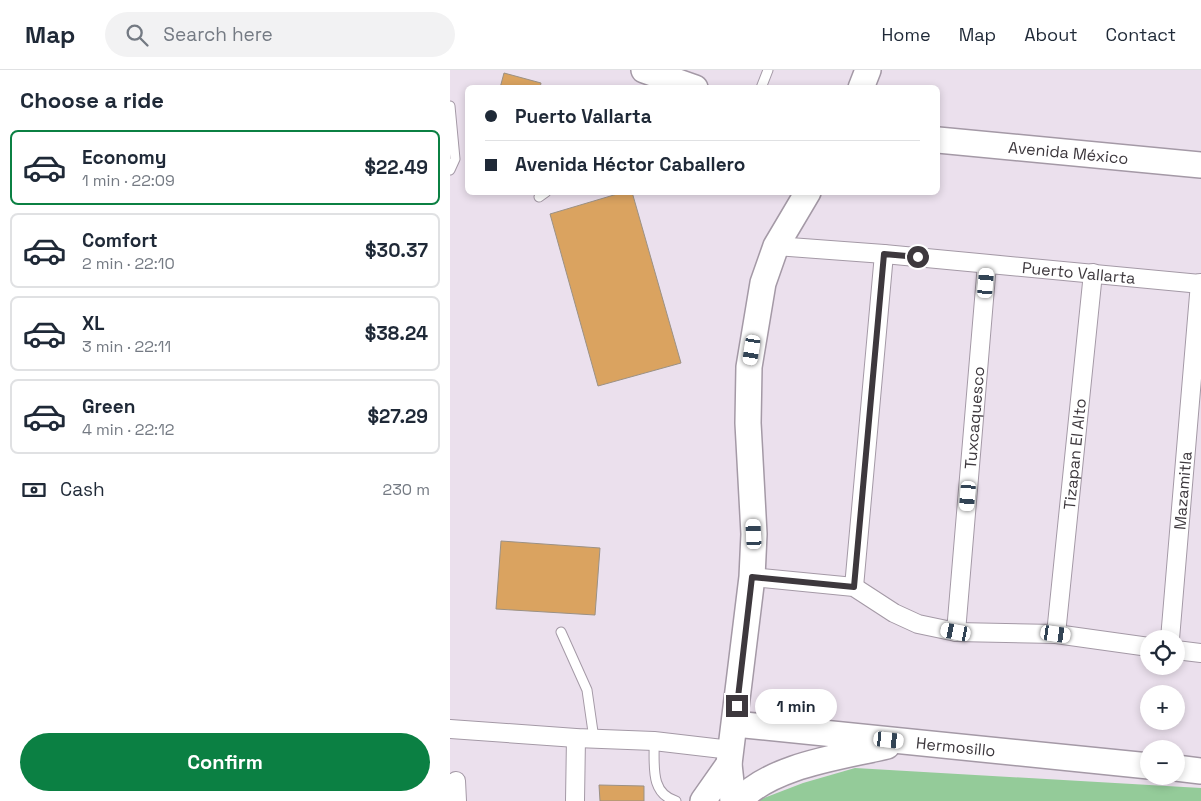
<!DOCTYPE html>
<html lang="en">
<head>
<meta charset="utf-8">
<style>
	:root { --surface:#fff; --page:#f2f2f3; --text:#1f2937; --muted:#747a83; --line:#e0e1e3; --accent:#0b8043 }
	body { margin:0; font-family:"Space Grotesk",sans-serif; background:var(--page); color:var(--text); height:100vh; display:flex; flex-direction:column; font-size:19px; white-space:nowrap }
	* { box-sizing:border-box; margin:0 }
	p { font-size:16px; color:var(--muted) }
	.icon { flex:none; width:28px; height:28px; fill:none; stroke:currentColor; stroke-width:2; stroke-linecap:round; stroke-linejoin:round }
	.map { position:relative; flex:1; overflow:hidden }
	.panel { display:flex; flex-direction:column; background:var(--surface); width:450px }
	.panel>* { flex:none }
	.hud { position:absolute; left:15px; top:15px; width:475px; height:110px; border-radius:8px; box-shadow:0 2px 8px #0003; display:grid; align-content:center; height:110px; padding:0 20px; background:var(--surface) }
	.controls { position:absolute; left:690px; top:560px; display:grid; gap:10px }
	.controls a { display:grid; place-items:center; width:45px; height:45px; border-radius:50%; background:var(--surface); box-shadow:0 2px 8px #0003; font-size:25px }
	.end { position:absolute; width:22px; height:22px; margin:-11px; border:6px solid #3d383d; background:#fff; box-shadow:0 0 0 2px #fff }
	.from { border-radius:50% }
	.bubble { position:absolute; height:35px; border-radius:18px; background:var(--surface); box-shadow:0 2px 8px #0003; font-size:16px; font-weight:700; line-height:35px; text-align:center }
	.car { position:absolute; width:15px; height:30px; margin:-15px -8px; border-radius:6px; box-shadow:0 0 4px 1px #0007; background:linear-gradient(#fff 24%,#345 0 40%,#fff 0 76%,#345 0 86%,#fff 0) }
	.hud b { display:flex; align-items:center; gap:18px; height:48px; font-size:19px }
	.hud b+b { border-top:1px solid var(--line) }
	.hud i { width:12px; height:12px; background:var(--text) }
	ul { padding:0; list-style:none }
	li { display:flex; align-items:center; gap:15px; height:75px; margin:0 10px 8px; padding:0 10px; border:2px solid var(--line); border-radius:8px }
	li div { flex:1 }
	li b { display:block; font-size:19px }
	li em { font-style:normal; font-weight:700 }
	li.current { border-color:var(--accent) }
	li>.icon { width:45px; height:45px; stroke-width:1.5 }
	h2 { padding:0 20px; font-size:22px; line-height:60px }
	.pay { display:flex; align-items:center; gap:12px; height:55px; padding:0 20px; font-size:19px }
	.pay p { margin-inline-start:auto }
	.cta { display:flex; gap:10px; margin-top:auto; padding:10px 20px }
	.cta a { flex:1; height:58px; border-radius:30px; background:var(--accent); color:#fff; font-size:20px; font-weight:700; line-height:58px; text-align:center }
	header { display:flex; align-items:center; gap:30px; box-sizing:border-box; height:70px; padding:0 25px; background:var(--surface); border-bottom:1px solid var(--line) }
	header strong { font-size:24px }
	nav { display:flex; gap:28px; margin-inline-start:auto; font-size:18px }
	.search { width:350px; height:45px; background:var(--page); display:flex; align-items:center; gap:12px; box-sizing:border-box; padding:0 18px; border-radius:28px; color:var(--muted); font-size:19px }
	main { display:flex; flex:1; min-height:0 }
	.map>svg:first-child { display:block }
	.green { fill:#94cb99 }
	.building { fill:#daa360; stroke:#9b9185 }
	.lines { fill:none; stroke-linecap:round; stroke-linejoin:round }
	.lane-casing { stroke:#a499a6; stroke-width:11 }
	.street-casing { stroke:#a499a6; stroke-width:20 }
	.secondary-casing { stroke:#a499a6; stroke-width:28 }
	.lane { stroke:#fff; stroke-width:9 }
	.street { stroke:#fff; stroke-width:18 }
	.secondary { stroke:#fff; stroke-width:25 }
	.route { stroke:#3d383d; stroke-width:6 }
	.labels { text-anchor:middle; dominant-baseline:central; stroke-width:4.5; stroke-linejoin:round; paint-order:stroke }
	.street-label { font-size:16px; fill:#3d383d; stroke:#fff }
</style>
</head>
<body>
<header>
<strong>Map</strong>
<div class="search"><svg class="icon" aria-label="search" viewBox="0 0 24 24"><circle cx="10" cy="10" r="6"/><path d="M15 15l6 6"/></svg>Search here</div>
<nav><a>Home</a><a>Map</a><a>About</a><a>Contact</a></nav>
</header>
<main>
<section class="panel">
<h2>Choose a ride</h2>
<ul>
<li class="current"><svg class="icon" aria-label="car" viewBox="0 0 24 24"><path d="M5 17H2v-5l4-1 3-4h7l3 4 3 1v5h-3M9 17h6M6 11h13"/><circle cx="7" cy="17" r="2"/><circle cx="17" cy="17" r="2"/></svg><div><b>Economy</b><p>1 min · 22:09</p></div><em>$22.49</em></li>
<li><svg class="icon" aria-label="car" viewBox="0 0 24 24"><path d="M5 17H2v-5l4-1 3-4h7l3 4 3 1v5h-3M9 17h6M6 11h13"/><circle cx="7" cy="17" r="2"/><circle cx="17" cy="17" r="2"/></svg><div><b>Comfort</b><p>2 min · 22:10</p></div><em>$30.37</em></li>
<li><svg class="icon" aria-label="car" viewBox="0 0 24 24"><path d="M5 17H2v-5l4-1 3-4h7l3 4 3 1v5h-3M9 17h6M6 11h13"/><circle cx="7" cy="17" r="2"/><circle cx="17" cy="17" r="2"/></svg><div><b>XL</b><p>3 min · 22:11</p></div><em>$38.24</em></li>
<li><svg class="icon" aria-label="car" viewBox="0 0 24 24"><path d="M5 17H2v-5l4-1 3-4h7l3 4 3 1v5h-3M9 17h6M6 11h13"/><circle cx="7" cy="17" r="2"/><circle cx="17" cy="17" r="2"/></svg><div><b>Green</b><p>4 min · 22:12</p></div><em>$27.29</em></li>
</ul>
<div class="pay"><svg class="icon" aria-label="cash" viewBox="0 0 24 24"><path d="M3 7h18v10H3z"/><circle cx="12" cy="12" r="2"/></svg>Cash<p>230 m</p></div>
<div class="cta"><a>Confirm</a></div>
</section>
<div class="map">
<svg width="751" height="731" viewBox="0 0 751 731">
	<rect width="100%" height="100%" fill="#ebe0ed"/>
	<path class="green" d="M405,698L751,718V731H306L353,713Z"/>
	<path class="building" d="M54,3L91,13L90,18H50Z
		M174,122H182L231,293L148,316L100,144Z
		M51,471L150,478L145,545L46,539Z
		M149,715L194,716V731H150Z"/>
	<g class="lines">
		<defs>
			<path id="lane" d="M311,18L318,0
				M0,36L5,89L0,100
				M89,127L96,122
				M111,562L137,620L144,669
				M204,671C205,694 199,723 226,731"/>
			<g id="street">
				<path id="s1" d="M326,176L434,184L751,214"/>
				<path d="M302,507L404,517L444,543L468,554L506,562L606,564L699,577"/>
				<path d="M404,517L434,184"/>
				<path id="s2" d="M506,562L537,194"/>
				<path id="s3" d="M606,564L643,203"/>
				<path id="s4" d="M720,569L750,213"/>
				<path d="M726,580L751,583"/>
				<path d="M0,659L126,668L204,671L281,680"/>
				<path d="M6,711L7,731"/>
				<path d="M125,731L126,668"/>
			</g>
			<g id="secondary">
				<path d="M194,0L245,18"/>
				<path d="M411,18L418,0"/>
				<path id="s5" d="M488,70L751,95"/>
				<path id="s6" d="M285,654L699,696"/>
				<path d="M726,698L751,701"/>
				<path d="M253,731L279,694"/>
				<path d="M283,731L279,694L302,507L304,464L298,353L299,297L313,213L326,176L358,122"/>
				<path d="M289,731C322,695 391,687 437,676"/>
			</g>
		</defs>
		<use href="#lane" class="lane-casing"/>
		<use href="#street" class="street-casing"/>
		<use href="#secondary" class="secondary-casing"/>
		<use href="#lane" class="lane"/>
		<use href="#street" class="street"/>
		<use href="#secondary" class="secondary"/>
	</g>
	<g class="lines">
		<path class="route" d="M287,636L302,507L404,517L434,184L468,187"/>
	</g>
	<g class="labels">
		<g class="street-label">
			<text stroke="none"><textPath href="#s5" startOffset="131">Avenida México</textPath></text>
			<text stroke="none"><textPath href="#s1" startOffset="304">Puerto Vallarta</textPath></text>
			<text stroke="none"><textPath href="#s2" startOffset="215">Tuxcaquesco</textPath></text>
			<text stroke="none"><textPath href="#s3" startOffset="181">Tizapan El Alto</textPath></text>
			<text stroke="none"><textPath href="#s4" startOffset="149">Mazamitla</textPath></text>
			<text stroke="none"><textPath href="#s6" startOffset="222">Hermosillo</textPath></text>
		</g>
	</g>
</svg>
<div class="controls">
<a><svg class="icon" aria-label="locate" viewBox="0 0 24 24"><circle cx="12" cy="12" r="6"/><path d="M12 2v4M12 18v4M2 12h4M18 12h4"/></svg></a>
<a>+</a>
<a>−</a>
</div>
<i class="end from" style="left:468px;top:187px"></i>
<i class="end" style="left:287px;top:636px"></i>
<div class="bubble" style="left:305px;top:619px;width:82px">1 min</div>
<i class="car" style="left:536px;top:213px;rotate:5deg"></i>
<i class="car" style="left:302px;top:280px;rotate:189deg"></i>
<i class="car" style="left:518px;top:426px;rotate:185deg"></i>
<i class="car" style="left:304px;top:464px;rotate:357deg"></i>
<i class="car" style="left:506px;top:562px;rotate:281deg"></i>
<i class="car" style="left:606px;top:564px;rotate:98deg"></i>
<i class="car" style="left:439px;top:670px;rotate:96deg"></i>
<div class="hud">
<b><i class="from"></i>Puerto Vallarta</b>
<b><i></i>Avenida Héctor Caballero</b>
</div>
</div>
</main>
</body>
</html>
